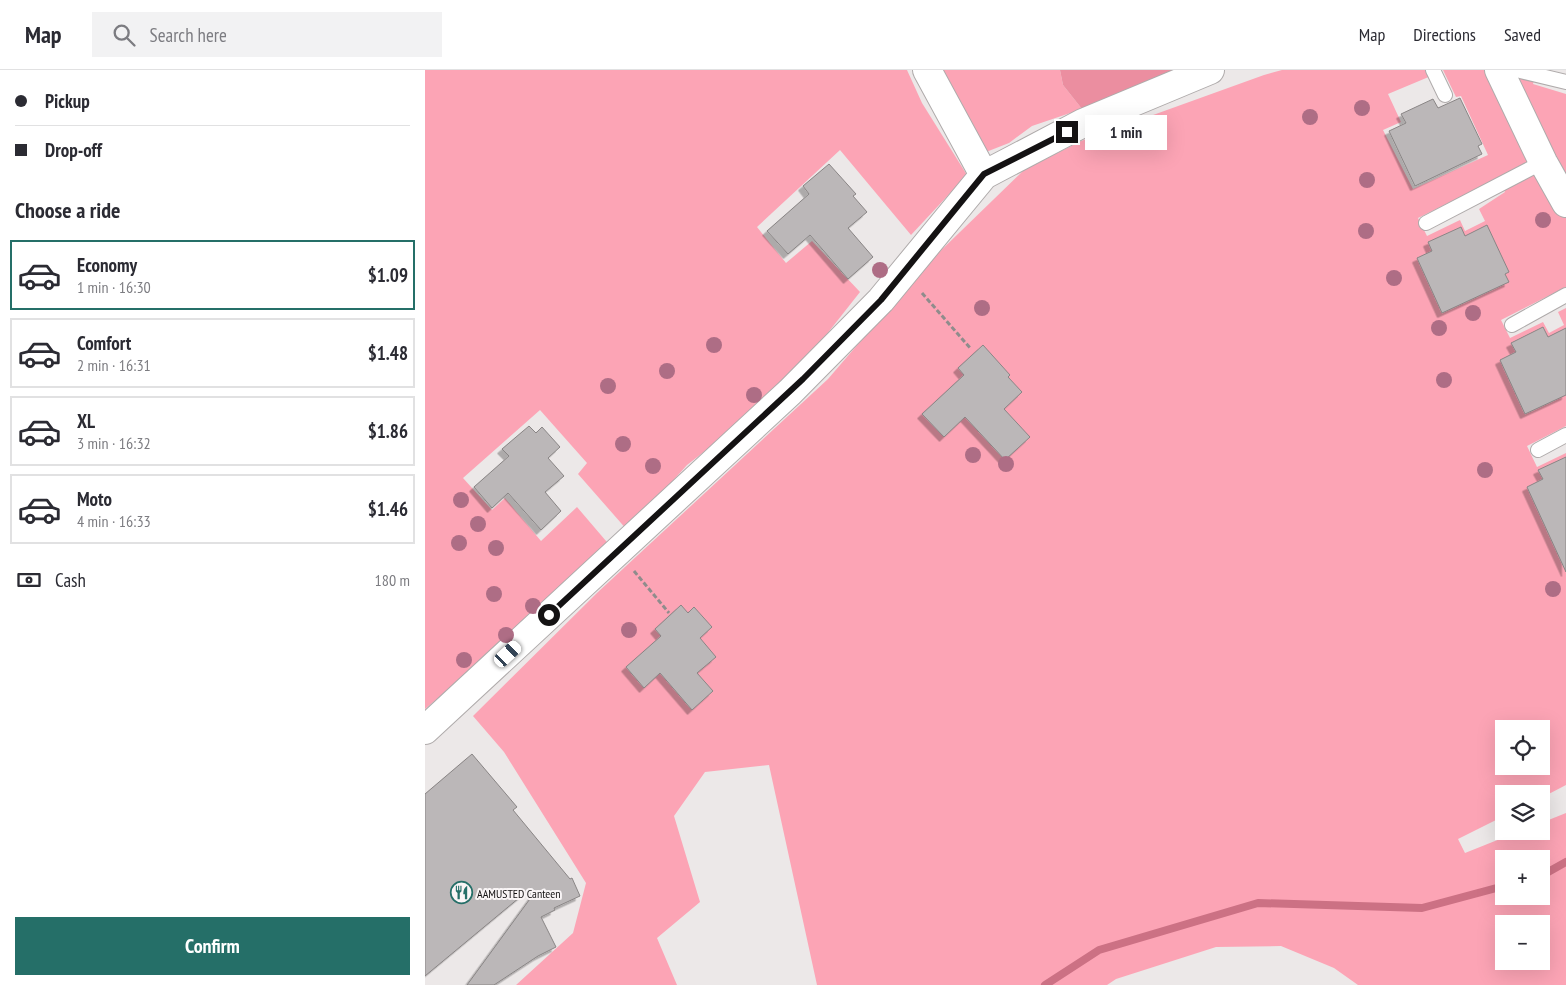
<!DOCTYPE html>
<html lang="en">
<head>
<meta charset="utf-8">
<style>
	:root { --surface:#fff; --page:#f2f2f3; --text:#2b2b33; --muted:#7c7c81; --line:#e1e1e2; --accent:#256f68 }
	body { margin:0; font-family:"PT Sans Narrow",sans-serif; background:var(--page); color:var(--text); height:100vh; display:flex; flex-direction:column; font-size:19px; white-space:nowrap }
	* { box-sizing:border-box; margin:0 }
	p { font-size:16px; color:var(--muted) }
	.icon { flex:none; width:28px; height:28px; fill:none; stroke:currentColor; stroke-width:2; stroke-linecap:round; stroke-linejoin:round }
	.map { position:relative; flex:1; overflow:hidden }
	.panel { display:flex; flex-direction:column; background:var(--surface); width:425px }
	.panel>* { flex:none }
	.hud { display:grid; align-content:center; height:110px; padding:0 15px; background:var(--surface) }
	.buttons { position:absolute; left:1070px; top:650px; display:grid; gap:10px }
	.buttons a { display:grid; place-items:center; width:55px; height:55px; border-radius:0px; background:var(--surface); box-shadow:0 5px 20px #0002; font-size:25px }
	.end { position:absolute; width:22px; height:22px; margin:-11px; border:6px solid #141213; background:#fff; box-shadow:0 0 0 2px #fff }
	.from { border-radius:50% }
	.bubble { position:absolute; height:35px; border-radius:0px; background:var(--surface); box-shadow:0 5px 20px #0002; font-size:16px; font-weight:800; line-height:35px; text-align:center }
	.car { position:absolute; width:15px; height:30px; margin:-15px -8px; border-radius:6px; box-shadow:0 0 4px 1px #0007; background:linear-gradient(#fff 24%,#345 0 40%,#fff 0 76%,#345 0 86%,#fff 0) }
	.hud b { display:flex; align-items:center; gap:18px; height:48px; font-size:19px }
	.hud b+b { border-top:1px solid var(--line) }
	.hud i { width:12px; height:12px; background:var(--text) }
	ul { padding:0; list-style:none }
	li { display:flex; align-items:center; gap:15px; height:70px; margin:0 10px 8px; padding:0 5px; border:2px solid var(--line); border-radius:0px }
	li div { flex:1 }
	li b { display:block; font-size:19px }
	li em { font-style:normal; font-weight:800 }
	li.on { border-color:var(--accent) }
	li>.icon { width:45px; height:45px; stroke-width:1.5 }
	h2 { padding:0 15px; font-size:22px; line-height:60px }
	.pay { display:flex; align-items:center; gap:12px; height:55px; padding:0 15px; font-size:19px }
	.pay p { margin-inline-start:auto }
	.action { display:flex; gap:10px; margin-top:auto; padding:10px 15px }
	.action a { flex:1; height:58px; border-radius:0px; background:var(--accent); color:#fff; font-size:20px; font-weight:800; line-height:58px; text-align:center }
	header { display:flex; align-items:center; gap:30px; box-sizing:border-box; height:70px; padding:0 25px; background:var(--surface); border-bottom:1px solid var(--line) }
	header strong { font-size:24px }
	nav { display:flex; gap:28px; margin-inline-start:auto; font-size:18px }
	.search { width:350px; height:45px; background:var(--page); display:flex; align-items:center; gap:12px; box-sizing:border-box; padding:0 18px; border-radius:0px; color:var(--muted); font-size:19px }
	main { display:flex; flex:1; min-height:0 }
	.map>svg:first-child { display:block }
	.green { fill:#fca4b5; fill-rule:evenodd }
	.forest { fill:#eb8ea0 }
	.lines { fill:none; stroke-linecap:round; stroke-linejoin:round }
	.stream { stroke:#cc7184; stroke-width:8 }
	.building { fill:#bbb7b8; stroke:#898585; filter:url(#shadow) }
	.lane-casing { stroke:#afabab; stroke-width:16 }
	.street-casing { stroke:#afabab; stroke-width:30 }
	.path { stroke:#8f8c8c; stroke-width:3; stroke-dasharray:5 2.5; stroke-linecap:butt }
	.lane { stroke:#fff; stroke-width:14 }
	.street { stroke:#fff; stroke-width:28 }
	.tree { fill:#ae6d85 }
	.route { stroke:#141213; stroke-width:6 }
	.labels { text-anchor:middle; dominant-baseline:central; stroke-width:4; stroke-linejoin:round; paint-order:stroke }
	.poi-label { font-size:12px; fill:#141213; stroke:#f9f5f6; text-anchor:start }
</style>
</head>
<body>
<header>
<strong>Map</strong>
<div class="search"><svg class="icon" aria-label="search" viewBox="0 0 24 24"><circle cx="10" cy="10" r="6"/><path d="M15 15l6 6"/></svg>Search here</div>
<nav><a>Map</a><a>Directions</a><a>Saved</a></nav>
</header>
<main>
<section class="panel">
<div class="hud">
<b><i class="from"></i>Pickup</b>
<b><i></i>Drop-off</b>
</div>
<h2>Choose a ride</h2>
<ul>
<li class="on"><svg class="icon" aria-label="car" viewBox="0 0 24 24"><path d="M5 17H2v-5l4-1 3-4h7l3 4 3 1v5h-3M9 17h6M6 11h13"/><circle cx="7" cy="17" r="2"/><circle cx="17" cy="17" r="2"/></svg><div><b>Economy</b><p>1 min · 16:30</p></div><em>$1.09</em></li>
<li><svg class="icon" aria-label="car" viewBox="0 0 24 24"><path d="M5 17H2v-5l4-1 3-4h7l3 4 3 1v5h-3M9 17h6M6 11h13"/><circle cx="7" cy="17" r="2"/><circle cx="17" cy="17" r="2"/></svg><div><b>Comfort</b><p>2 min · 16:31</p></div><em>$1.48</em></li>
<li><svg class="icon" aria-label="car" viewBox="0 0 24 24"><path d="M5 17H2v-5l4-1 3-4h7l3 4 3 1v5h-3M9 17h6M6 11h13"/><circle cx="7" cy="17" r="2"/><circle cx="17" cy="17" r="2"/></svg><div><b>XL</b><p>3 min · 16:32</p></div><em>$1.86</em></li>
<li><svg class="icon" aria-label="car" viewBox="0 0 24 24"><path d="M5 17H2v-5l4-1 3-4h7l3 4 3 1v5h-3M9 17h6M6 11h13"/><circle cx="7" cy="17" r="2"/><circle cx="17" cy="17" r="2"/></svg><div><b>Moto</b><p>4 min · 16:33</p></div><em>$1.46</em></li>
</ul>
<div class="pay"><svg class="icon" aria-label="cash" viewBox="0 0 24 24"><path d="M3 7h18v10H3z"/><circle cx="12" cy="12" r="2"/></svg>Cash<p>180 m</p></div>
<div class="action"><a>Confirm</a></div>
</section>
<div class="map">
<svg width="1141" height="915" viewBox="0 0 1141 915">
	<defs>
		<filter id="shadow"><feDropShadow dx="-4.5" dy="4.5" stdDeviation="0" flood-color="#0004"/></filter>
	</defs>
	<rect width="100%" height="100%" fill="#ece8e8"/>
	<path class="green" d="M0,0H482L497,33L542,105L486,165L415,80L332,157L361,193L387,171L435,222L357,321L262,395L203,461L153,404L162,393L115,340L38,408L67,440L80,428L116,471L152,437L187,478L146,516L0,639Z
		M516,0H635L638,15L657,39L607,56L584,73L561,82Z
		M857,0H1003L1006,6L963,24L976,52L958,60L988,119L1063,85L1036,26L1031,27L1018,0H1112L1108,14L1141,24V217L1076,250L1085,268L1118,252L1124,263L1139,255L1133,242L1141,238V356L1102,376L1112,397L1141,383V715L1116,728V724H1079V746L1033,769L1040,783L1095,761H1116V753L1141,743V915H933L909,898L856,876L791,877L691,909L682,915H392L344,695L280,702L249,746L275,832L232,868L252,915H91L148,863L161,813L79,682L48,646L173,522L403,309L502,194L599,100L656,71L839,5ZM1074,108L1080,122L1054,139L1060,151L1040,161L1035,150L1002,166L993,148ZM1079,659H1116V696H1079ZM1079,789H1116V826H1079ZM1079,854H1116V891H1079Z"/>
	<path class="forest" d="M635,0H767L657,39L638,15Z"/>
	<g class="lines">
		<path class="stream" d="M1116,806L1141,792
			M620,915L674,880L833,833L997,838L1079,816"/>
	</g>
	<path class="building" d="M1035,28L1057,74L1053,76L1057,84L990,116L964,61L981,53L976,44L1008,29L1013,38Z
		M404,94L431,124L428,126L442,142L423,158L448,187L423,209L385,165L363,184L342,161L384,124L378,116Z
		M1062,155L1084,202L1080,204L1084,212L1017,243L992,188L1007,181L1003,172L1036,157L1040,166Z
		M1118,257L1123,267L1141,258V325L1100,344L1075,290L1091,282L1086,273Z
		M558,275L585,305L583,307L597,322L579,339L605,367L580,390L540,347L519,367L497,344L539,305L533,298Z
		M104,356L111,363L117,357L135,377L123,388L139,406L120,422L136,441L116,460L83,423L67,438L49,417L84,386L77,379Z
		M1141,387V502L1102,417L1118,409L1113,400Z
		M256,535L263,543L269,537L287,557L275,568L291,587L272,603L288,621L267,640L235,603L219,618L201,597L236,566L230,559Z
		M47,684L92,737L88,740L145,809L147,808L155,826L129,838L130,840L116,847L131,877L113,886L69,915H42L110,822L106,818L0,906V724Z"/>
	<g class="lines">
		<defs>
			<path id="lane" d="M1008,0L1020,25
				M1091,0L1141,12
				M1001,153L1118,92
				M1087,255L1141,225
				M1113,380L1141,365"/>
			<path id="street" d="M502,0L559,105
				M1074,0L1118,92L1141,133
				M0,660L365,322L456,230L559,105L658,53L785,0"/>
		</defs>
		<use href="#lane" class="lane-casing"/>
		<use href="#street" class="street-casing"/>
		<path class="path" d="M497,223L546,279
			M209,501L244,543"/>
		<use href="#lane" class="lane"/>
		<use href="#street" class="street"/>
	</g>
	<g class="tree">
		<circle cx="937" cy="38" r="8"/>
		<circle cx="885" cy="47" r="8"/>
		<circle cx="942" cy="110" r="8"/>
		<circle cx="1118" cy="150" r="8"/>
		<circle cx="941" cy="161" r="8"/>
		<circle cx="455" cy="200" r="8"/>
		<circle cx="969" cy="208" r="8"/>
		<circle cx="557" cy="238" r="8"/>
		<circle cx="1048" cy="243" r="8"/>
		<circle cx="1014" cy="258" r="8"/>
		<circle cx="289" cy="275" r="8"/>
		<circle cx="242" cy="301" r="8"/>
		<circle cx="1019" cy="310" r="8"/>
		<circle cx="183" cy="316" r="8"/>
		<circle cx="329" cy="325" r="8"/>
		<circle cx="198" cy="374" r="8"/>
		<circle cx="548" cy="385" r="8"/>
		<circle cx="581" cy="394" r="8"/>
		<circle cx="228" cy="396" r="8"/>
		<circle cx="1060" cy="400" r="8"/>
		<circle cx="36" cy="430" r="8"/>
		<circle cx="53" cy="454" r="8"/>
		<circle cx="34" cy="473" r="8"/>
		<circle cx="71" cy="478" r="8"/>
		<circle cx="1128" cy="519" r="8"/>
		<circle cx="69" cy="524" r="8"/>
		<circle cx="108" cy="536" r="8"/>
		<circle cx="204" cy="560" r="8"/>
		<circle cx="81" cy="565" r="8"/>
		<circle cx="39" cy="590" r="8"/>
	</g>
	<g class="lines">
		<path class="route" d="M124,545L378,309L456,230L559,104L642,62"/>
	</g>
	<defs>
		<symbol id="restaurant-ring" viewBox="-11 -11 22 22"><circle r="9.5" fill="#f9f5f6" stroke="#256f68" stroke-width="1.5"/><path d="M-5-6h1v4h1v-4h1v4h1v-4h1v5L-1.5 .5V6h-2V.5L-5-1ZM5-6V6H3V1.5H1.5Q1.5-4 5-6Z" fill="#256f68"/></symbol>
	</defs>
	<g fill-rule="evenodd">
		<use href="#restaurant-ring" x="24" y="810" width="25" height="25"/>
	</g>
	<g class="labels">
		<g class="poi-label">
			<text x="52" y="823">AAMUSTED Canteen</text>
		</g>
	</g>
</svg>
<div class="buttons">
<a><svg class="icon" aria-label="locate" viewBox="0 0 24 24"><circle cx="12" cy="12" r="6"/><path d="M12 2v4M12 18v4M2 12h4M18 12h4"/></svg></a>
<a><svg class="icon" aria-label="layers" viewBox="0 0 24 24"><path d="M12 4l9 5-9 5-9-5zM3 14l9 5 9-5"/></svg></a>
<a>+</a>
<a>−</a>
</div>
<i class="end from" style="left:124px;top:545px"></i>
<i class="end" style="left:642px;top:62px"></i>
<div class="bubble" style="left:660px;top:45px;width:82px">1 min</div>
<i class="car" style="left:83px;top:584px;rotate:47deg"></i>
</div>
</main>
</body>
</html>
